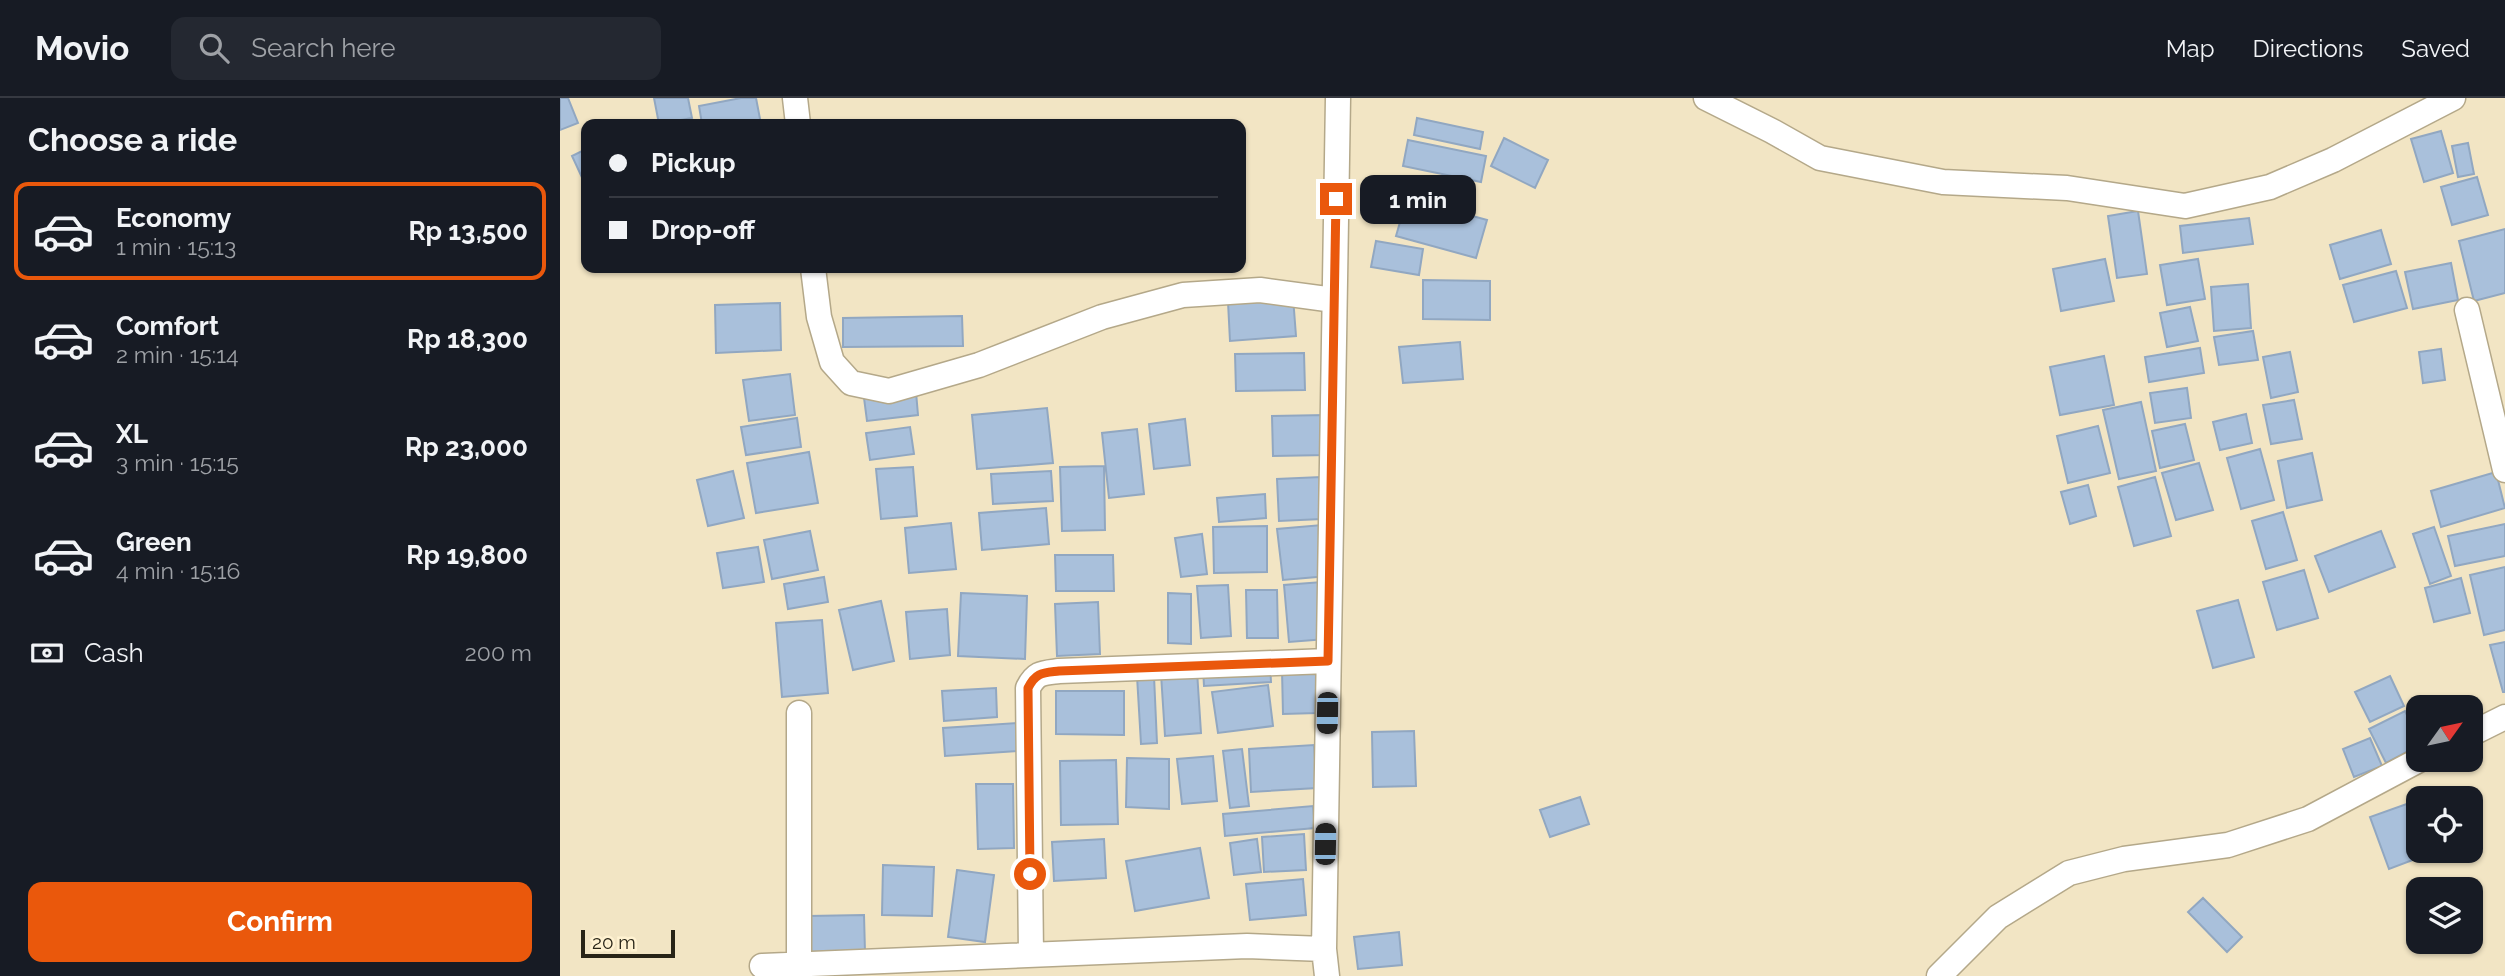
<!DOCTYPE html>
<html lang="en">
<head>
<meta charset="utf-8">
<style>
	:root { --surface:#171b24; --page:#242831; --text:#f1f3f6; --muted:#9ea1a6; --line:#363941; --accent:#ea580c }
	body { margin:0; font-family:Raleway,sans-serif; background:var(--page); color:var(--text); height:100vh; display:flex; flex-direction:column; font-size:26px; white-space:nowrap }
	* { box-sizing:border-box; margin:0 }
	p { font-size:23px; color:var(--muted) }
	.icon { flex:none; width:38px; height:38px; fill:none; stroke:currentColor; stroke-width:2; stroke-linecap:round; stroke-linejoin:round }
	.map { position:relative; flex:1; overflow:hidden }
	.panel { display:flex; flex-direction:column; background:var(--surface); width:560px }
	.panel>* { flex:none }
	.hud { position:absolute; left:21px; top:21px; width:665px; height:154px; border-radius:14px; box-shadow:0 2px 5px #0004; display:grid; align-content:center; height:154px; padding:0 28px; background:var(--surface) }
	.needle { width:46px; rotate:57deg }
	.buttons { position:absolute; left:1846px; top:597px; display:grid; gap:14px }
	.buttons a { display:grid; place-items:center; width:77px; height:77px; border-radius:14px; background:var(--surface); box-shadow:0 2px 5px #0004; font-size:35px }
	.scale { position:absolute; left:21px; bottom:18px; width:94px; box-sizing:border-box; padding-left:7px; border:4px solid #282417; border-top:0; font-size:19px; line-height:24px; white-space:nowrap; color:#282417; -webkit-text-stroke:5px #fff2d1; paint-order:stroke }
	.end { position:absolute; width:32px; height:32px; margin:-16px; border:9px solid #ea580c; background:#fff; box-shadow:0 0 0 4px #fff }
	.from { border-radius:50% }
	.bubble { position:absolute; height:49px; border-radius:14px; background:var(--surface); box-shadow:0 2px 5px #0004; font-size:23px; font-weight:700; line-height:49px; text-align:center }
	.car { position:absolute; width:21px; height:42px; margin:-21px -10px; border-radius:9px; box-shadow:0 0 5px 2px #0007; background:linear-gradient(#222 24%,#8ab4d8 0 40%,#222 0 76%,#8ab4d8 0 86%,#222 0) }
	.hud b { display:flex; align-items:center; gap:24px; height:66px; font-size:26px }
	.hud b+b { border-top:2px solid var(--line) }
	.hud i { width:18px; height:18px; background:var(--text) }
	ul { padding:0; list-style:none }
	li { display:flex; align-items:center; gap:21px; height:98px; margin:0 14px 10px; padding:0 14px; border:4px solid transparent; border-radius:14px }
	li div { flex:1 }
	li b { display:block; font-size:26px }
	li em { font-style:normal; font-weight:700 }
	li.selected { border-color:var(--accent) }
	li>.icon { width:63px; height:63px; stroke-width:1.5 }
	h2 { padding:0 28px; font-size:32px; line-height:84px }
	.pay { display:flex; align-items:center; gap:18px; height:77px; padding:0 28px; font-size:26px }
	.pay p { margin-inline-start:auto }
	.primary-button { display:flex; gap:14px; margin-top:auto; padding:14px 28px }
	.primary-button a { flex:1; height:80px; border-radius:14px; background:var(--accent); color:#fff; font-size:28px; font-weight:700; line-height:80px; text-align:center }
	header { display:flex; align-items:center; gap:42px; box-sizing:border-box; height:98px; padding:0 35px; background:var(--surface); border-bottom:2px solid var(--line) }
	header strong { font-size:33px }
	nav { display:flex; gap:38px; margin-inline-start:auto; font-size:24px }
	.search { width:490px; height:63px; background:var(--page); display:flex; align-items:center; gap:18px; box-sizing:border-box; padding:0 24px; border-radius:14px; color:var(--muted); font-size:26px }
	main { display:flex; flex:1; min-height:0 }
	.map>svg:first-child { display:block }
	.building { fill:#a9c0db; stroke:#91a7c1; stroke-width:2 }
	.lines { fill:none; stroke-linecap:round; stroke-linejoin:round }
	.minor-casing { stroke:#b4a889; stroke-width:27 }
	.minor { stroke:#fff; stroke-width:24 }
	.route { stroke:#ea580c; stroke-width:9 }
</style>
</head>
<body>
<header>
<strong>Movio</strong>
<div class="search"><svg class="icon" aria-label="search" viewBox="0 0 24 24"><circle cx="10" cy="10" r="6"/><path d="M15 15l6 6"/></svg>Search here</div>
<nav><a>Map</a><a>Directions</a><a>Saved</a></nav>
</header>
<main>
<section class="panel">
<h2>Choose a ride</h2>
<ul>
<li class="selected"><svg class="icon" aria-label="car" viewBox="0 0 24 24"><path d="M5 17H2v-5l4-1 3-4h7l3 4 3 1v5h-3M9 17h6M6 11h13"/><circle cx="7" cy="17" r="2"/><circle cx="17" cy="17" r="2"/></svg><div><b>Economy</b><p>1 min · 15:13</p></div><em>Rp 13,500</em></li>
<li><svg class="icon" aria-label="car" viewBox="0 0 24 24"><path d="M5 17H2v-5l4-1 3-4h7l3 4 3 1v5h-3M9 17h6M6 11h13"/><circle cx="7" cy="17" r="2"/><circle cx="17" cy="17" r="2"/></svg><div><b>Comfort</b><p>2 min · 15:14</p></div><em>Rp 18,300</em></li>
<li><svg class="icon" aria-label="car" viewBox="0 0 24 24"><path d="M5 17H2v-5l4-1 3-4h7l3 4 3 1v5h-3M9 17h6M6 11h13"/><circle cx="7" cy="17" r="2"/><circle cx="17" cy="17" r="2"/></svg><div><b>XL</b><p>3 min · 15:15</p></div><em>Rp 23,000</em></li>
<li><svg class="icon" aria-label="car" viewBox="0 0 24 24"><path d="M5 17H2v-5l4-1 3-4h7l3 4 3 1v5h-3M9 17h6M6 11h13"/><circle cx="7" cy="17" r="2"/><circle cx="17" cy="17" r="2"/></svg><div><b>Green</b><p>4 min · 15:16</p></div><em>Rp 19,800</em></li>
</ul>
<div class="pay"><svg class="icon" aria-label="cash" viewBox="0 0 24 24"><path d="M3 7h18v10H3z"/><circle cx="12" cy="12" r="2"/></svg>Cash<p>200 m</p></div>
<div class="primary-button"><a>Confirm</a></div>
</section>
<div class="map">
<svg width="1945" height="878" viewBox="0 0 1945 878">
	<rect width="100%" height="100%" fill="#f2e5c4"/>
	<path class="building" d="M0,0H8L18,25L0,32Z
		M94,0H128L132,20L99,26Z
		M181,0H196L201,26H142L139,8Z
		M857,20L923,34L920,51L854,37Z
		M1881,33L1893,75L1864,84L1851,41Z
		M944,40L988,62L975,90L931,68Z
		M848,42L926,58L921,84L843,68Z
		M1908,45L1914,76L1898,79L1892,48Z
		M26,51V86H25L12,58Z
		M1917,79L1928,117L1892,127L1881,89Z
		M878,87L904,96L900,109L873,100Z
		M847,100L927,122L916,160L836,138Z
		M1578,113L1587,176L1557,180L1548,118Z
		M1689,120L1693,146L1623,155L1620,128Z
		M1945,131V195L1914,203L1899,143Z
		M1821,132L1831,166L1780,181L1770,147Z
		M816,143L863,151L859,177L811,169Z
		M1545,161L1554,203L1501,213L1493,171Z
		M1638,161L1645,201L1607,207L1600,167Z
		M1891,165L1898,202L1853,211L1845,174Z
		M1836,173L1847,210L1794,224L1783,187Z
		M863,182L930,183V222L863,221Z
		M1688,186L1691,230L1654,233L1651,189Z
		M733,199L736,238L670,243L668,204Z
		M220,205L221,252L156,255L155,207Z
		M1630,209L1638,243L1607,249L1600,215Z
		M402,218L403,248L283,249V220Z
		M1693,233L1698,262L1659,267L1654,239Z
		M900,244L903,281L843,285L839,249Z
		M1640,250L1644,275L1589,284L1585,259Z
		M1881,251L1885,282L1863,285L1859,254Z
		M1730,254L1738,294L1711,300L1703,259Z
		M744,255L745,292L676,293L675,256Z
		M1544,258L1554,307L1500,317L1490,269Z
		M230,276L235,317L189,323L183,282Z
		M1627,290L1631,320L1595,325L1590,295Z
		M356,294L358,317L307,323L304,300Z
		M1734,302L1742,341L1711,346L1703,307Z
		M1581,304L1596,373L1559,381L1543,312Z
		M487,310L493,365L417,371L412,317Z
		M1686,316L1692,345L1660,352L1653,324Z
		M766,317L767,357L713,358L712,318Z
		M237,320L241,349L186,357L181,329Z
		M625,321L630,367L594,371L589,326Z
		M1625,326L1634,362L1600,370L1592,333Z
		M1538,328L1550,375L1508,385L1497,338Z
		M350,329L354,356L310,362L306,335Z
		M577,331L584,396L549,400L542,335Z
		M1700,351L1714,402L1681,411L1667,360Z
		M249,354L258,405L196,415L187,365Z
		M1752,355L1762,402L1727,410L1718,363Z
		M1639,365L1653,412L1616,422L1602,375Z
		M544,368L545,432L502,433L500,369Z
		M353,369L357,418L321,421L316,371Z
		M173,373L184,420L148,428L137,382Z
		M491,373L493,403L433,406L431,376Z
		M1936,374L1945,410L1881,429L1871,393Z
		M761,379L762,421L719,423L717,381Z
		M1595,379L1611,438L1574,448L1558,389Z
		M1528,387L1536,418L1510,426L1501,394Z
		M705,396L706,420L659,424L657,400Z
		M486,410L489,446L422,452L419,415Z
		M1723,414L1737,462L1706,471L1692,423Z
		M391,425L396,471L349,475L345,430Z
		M1945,426V458L1895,468L1888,438Z
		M762,427L768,478L723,482L717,431Z
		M707,428V474L654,475L653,429Z
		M1874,429L1891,478L1870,486L1853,436Z
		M250,433L258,472L212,481L204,442Z
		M1821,433L1835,469L1769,494L1755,458Z
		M642,436L647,476L621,479L615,440Z
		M198,449L204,484L163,490L157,455Z
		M495,457H553L554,493H496Z
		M1945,469V532L1924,537L1910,477Z
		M1744,472L1758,520L1717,532L1703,484Z
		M264,479L268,504L228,511L224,486Z
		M1901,480L1910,515L1874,524L1865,490Z
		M762,484L766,541L729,544L724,487Z
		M668,487L671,538L641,540L637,488Z
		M686,492H717L718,540H687Z
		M401,495L467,498L465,561L398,558Z
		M608,495L631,496V546L608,545Z
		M1678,502L1694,559L1653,570L1637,513Z
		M321,503L334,563L293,572L279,512Z
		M538,504L540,556L497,558L495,506Z
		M387,511L390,557L350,561L346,514Z
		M262,522L268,595L222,599L216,525Z
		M1945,544V594H1943L1930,547Z
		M710,566L711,584L644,588L643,570Z
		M722,572H756L757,615L723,616Z
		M637,573L641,635L605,638L601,576Z
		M577,578H594L597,645L581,646Z
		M1830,578L1844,608L1810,624L1795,594Z
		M708,587L713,628L658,635L652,594Z
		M436,590L437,619L384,623L382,593Z
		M496,593H564V637L496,636Z
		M1845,613L1858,639V648L1826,665L1809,631Z
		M457,625L459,653L385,658L383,630Z
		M854,633L856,688L813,689L812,634Z
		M1810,640L1822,668L1794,679L1783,651Z
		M754,647L757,690L691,694L689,651Z
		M682,651L689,708L670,710L663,653Z
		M653,658L657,703L622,706L617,661Z
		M567,660L609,661V711L566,709Z
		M556,662L558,726L501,727L500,663Z
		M416,686H453L454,750L418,751Z
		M1020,699L1029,726L990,739L980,712Z
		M1858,702V752H1879L1829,771L1810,719Z
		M753,708L755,730L665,738L663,716Z
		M744,736L746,772L704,774L702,739Z
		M544,741L546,780L494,783L492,744Z
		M697,741L701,774L674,777L670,745Z
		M640,750L649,800L575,813L566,763Z
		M323,767L374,769L372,818L322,817Z
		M397,772L434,777L425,844L388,839Z
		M743,781L746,817L690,822L686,786Z
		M1643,800L1682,839L1667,854L1628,814Z
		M304,817L305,854L249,855V818Z
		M839,834L842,867L798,871L794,839Z"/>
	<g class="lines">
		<defs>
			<path id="minor" d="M235,0L238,26
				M1146,0L1212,33L1260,60L1383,84L1507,90L1625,108L1710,89L1773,62L1893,0
				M253,170L259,219L272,264L291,285L329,293L419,267L542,219L623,197L700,192L774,202
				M1907,212L1945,372
				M239,615V866
				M1911,636L1945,619
				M764,851L767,878
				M471,856L468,590C476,574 483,575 499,573L768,563
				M202,868L687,848L764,851L778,0
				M1379,878L1438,819L1509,775L1564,761L1668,747L1748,721L1859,662"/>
		</defs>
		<use href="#minor" class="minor-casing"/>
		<use href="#minor" class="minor"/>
	</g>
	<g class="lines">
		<path class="route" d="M470,776L468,590C476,574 483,575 499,573L768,563L776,101"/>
	</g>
</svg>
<div class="buttons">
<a><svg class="needle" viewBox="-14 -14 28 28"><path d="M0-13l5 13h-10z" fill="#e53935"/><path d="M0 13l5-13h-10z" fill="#9ea1a6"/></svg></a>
<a><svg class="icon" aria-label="locate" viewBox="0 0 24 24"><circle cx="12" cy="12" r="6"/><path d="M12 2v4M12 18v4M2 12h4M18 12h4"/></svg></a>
<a><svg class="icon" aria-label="layers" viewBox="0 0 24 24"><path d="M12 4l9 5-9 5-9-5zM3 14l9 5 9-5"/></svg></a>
</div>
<div class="scale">20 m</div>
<i class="end from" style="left:470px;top:776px"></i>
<i class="end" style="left:776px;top:101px"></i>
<div class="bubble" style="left:800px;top:77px;width:116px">1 min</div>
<i class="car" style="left:767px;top:615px;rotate:181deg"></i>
<i class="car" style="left:765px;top:746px;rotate:1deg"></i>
<div class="hud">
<b><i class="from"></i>Pickup</b>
<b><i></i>Drop-off</b>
</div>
</div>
</main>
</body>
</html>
